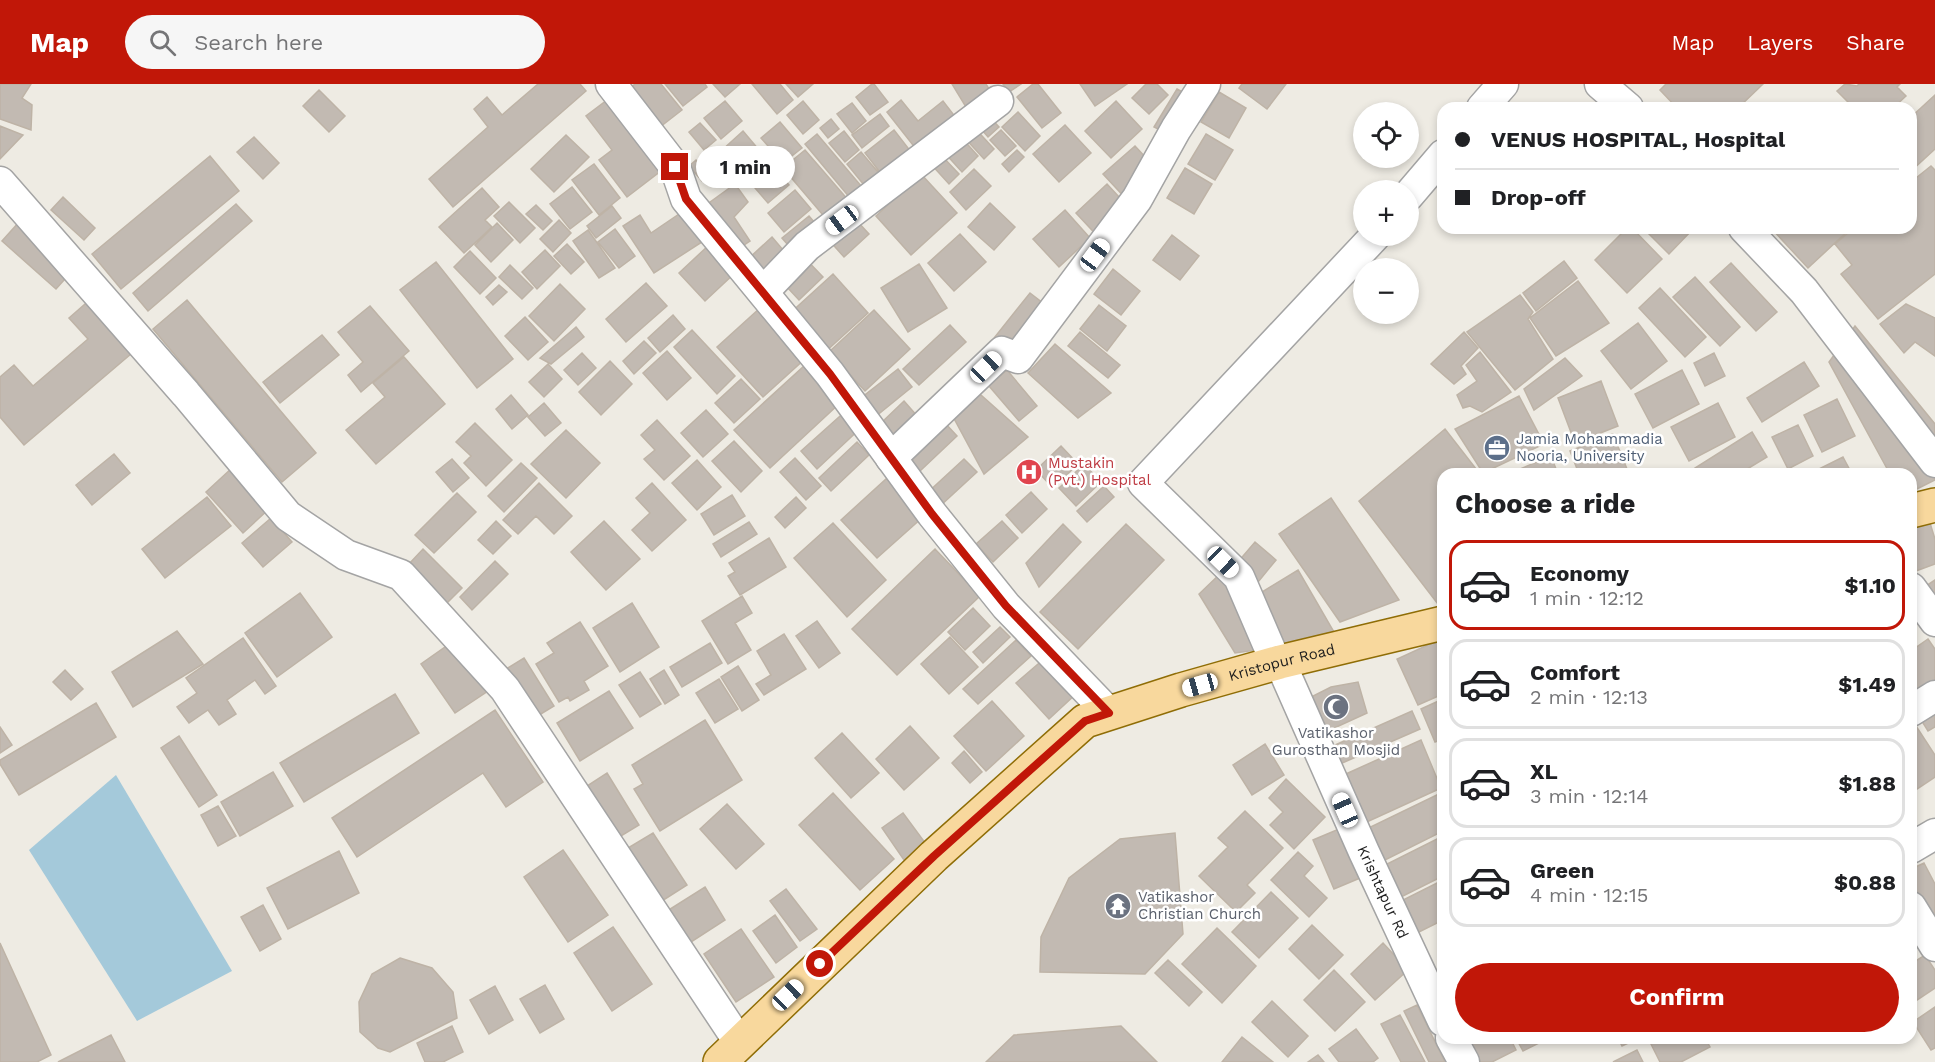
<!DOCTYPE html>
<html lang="en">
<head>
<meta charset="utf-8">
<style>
	:root { --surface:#fff; --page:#f6f6f6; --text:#202124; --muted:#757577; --line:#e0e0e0; --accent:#c11708 }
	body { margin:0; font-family:"Work Sans",sans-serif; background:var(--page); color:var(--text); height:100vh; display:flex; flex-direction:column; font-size:22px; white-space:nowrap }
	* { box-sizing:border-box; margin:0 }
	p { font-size:20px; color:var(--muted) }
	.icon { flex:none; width:33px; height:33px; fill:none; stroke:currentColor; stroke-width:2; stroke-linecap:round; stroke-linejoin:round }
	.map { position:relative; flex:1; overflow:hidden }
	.panel { position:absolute; left:1437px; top:384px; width:480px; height:576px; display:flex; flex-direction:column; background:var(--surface); border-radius:18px; box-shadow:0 3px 9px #0003 }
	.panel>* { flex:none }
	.guide { position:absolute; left:1437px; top:18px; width:480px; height:132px; border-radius:18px; box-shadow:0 3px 9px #0003; display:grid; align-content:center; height:132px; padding:0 18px; background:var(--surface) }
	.fabs { position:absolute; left:1353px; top:18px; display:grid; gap:12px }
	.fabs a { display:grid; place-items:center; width:66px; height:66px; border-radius:50%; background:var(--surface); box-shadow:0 3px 9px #0003; font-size:30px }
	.end { position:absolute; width:27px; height:27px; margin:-14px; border:8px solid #c11708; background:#fff; box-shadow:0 0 0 3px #fff }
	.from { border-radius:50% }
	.bubble { position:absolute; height:42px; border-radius:21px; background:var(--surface); box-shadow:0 3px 9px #0003; font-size:20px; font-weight:700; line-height:42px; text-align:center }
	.car { position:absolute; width:18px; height:36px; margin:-18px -9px; border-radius:8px; box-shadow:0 0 4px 2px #0007; background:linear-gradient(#fff 24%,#345 0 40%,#fff 0 76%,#345 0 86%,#fff 0) }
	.guide b { display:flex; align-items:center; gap:21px; height:57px; font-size:22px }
	.guide b+b { border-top:2px solid var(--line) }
	.guide i { width:15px; height:15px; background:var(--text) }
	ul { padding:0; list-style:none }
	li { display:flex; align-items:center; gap:18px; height:90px; margin:0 12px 9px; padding:0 6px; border:3px solid var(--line); border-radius:18px }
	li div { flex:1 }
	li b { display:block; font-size:22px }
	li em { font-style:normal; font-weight:700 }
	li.active { border-color:var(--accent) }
	li>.icon { width:54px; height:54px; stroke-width:1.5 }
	h2 { padding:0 18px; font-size:27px; line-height:72px }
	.primary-button { display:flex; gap:12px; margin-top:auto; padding:12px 18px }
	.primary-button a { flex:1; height:69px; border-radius:36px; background:var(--accent); color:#fff; font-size:24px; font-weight:700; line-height:69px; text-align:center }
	header { display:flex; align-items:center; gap:36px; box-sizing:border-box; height:84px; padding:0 30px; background:var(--accent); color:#fff }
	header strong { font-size:28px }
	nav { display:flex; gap:33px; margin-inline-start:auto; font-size:21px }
	.search { width:420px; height:54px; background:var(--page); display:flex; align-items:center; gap:15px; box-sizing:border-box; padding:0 21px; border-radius:33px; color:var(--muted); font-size:22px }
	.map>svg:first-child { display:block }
	.water { fill:#a4c9da }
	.building { fill:#c2bab2; stroke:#beb3a6; stroke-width:1.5 }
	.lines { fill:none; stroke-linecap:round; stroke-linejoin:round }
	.minor-casing { stroke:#a4a4a4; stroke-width:33 }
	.major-casing { stroke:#8f6d06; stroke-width:36 }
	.minor { stroke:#fff; stroke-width:30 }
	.major { stroke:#f8d89d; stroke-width:33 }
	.route { stroke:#c11708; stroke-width:8 }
	.labels { text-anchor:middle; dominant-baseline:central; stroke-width:5; stroke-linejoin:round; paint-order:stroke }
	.service-label { font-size:15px; fill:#4e5e75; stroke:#fff; text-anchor:start }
	.health-label { font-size:15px; fill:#be3a42; stroke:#fff; text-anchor:start }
	.street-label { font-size:15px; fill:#1d1d1d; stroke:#fff }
	.worship-label { font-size:15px; fill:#5b616d; stroke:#fff }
</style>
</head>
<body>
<header>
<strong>Map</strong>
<div class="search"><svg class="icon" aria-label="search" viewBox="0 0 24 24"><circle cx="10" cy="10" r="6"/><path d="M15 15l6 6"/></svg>Search here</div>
<nav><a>Map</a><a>Layers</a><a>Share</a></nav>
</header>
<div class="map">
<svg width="1935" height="978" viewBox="0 0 1935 978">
	<rect width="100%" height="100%" fill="#eeebe3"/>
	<path class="water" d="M116,691L232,887L137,937L29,766Z"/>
	<path class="building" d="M0,0H31L22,14L32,21L31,46L0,35Z
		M538,0H580L586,7L453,123L429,95L488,43L474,25L487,13L502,31Z
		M635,0H661L682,26L660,43L629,5Z
		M665,0H705L707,3L683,22Z
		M713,0H740L725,13Z
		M752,0H780L793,16L777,30Z
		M786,0H813L798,13Z
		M872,0H874L888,18L870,31L856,13Z
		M952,0H986L994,13L969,28Z
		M1003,0H1021L1009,8Z
		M1033,0H1038L1061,29L1042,44L1017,13Z
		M1080,0H1127L1095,22Z
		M1146,0H1157L1168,11L1149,30L1132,14Z
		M1242,0H1286L1267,25L1239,4Z
		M1666,0H1763L1738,24H1677L1660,6Z
		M1845,0L1857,2L1859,0H1900L1897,3L1906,12L1893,24H1854L1837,7Z
		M1177,5L1192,13L1170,51L1154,43Z
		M319,6L345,32L329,48L303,22Z
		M1219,8L1246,24L1229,54L1201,38Z
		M1935,11V65L1911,87V33Z
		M611,13L666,83L627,113L599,76L612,66L586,32Z
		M901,16L918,37L943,17L960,39L920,70L887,28Z
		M725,17L742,37L721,55L704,34Z
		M803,17L819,36L803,50L787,31Z
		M1116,17L1142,45L1111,74L1085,47Z
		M852,19L866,37L852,49L837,30Z
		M1018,28L1040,52L1025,67L1002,43Z
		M986,29L999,43L988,53L976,39Z
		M880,30L889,42L862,64L852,51Z
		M831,35L839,45L828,54L820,44Z
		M780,38L802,64L783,79L761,54Z
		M700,39L716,56L704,66L689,48Z
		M972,41L994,65L984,75L962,51Z
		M1065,41L1091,69L1059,98L1033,70Z
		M0,42L23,51L0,75Z
		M894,46L915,73L886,96L865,69Z
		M1001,46L1016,62L1005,72L990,56Z
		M743,47L759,66L737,85L721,67Z
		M844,47L859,66L845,78L829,59Z
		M817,50L867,109L855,120L805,60Z
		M1206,50L1233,66L1215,96L1188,80Z
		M566,51L589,73L554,108L531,85Z
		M960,52L978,72L962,88L943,67Z
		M254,53L279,79L263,95L237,68Z
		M1135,62L1160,89L1129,118L1103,90Z
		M718,63L737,85L722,97L703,76Z
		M805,66L849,117L828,137L783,84Z
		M1017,66L1024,73L1009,88L1002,80Z
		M861,68L883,94L868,106L847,80Z
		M940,70L959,90L949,100L930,79Z
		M210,72L239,107L121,205L92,170Z
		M764,72L789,101L768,119L743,90Z
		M696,76L709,91L702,97L689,82Z
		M594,80L620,114L599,131L572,96Z
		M1931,82L1935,86V190L1878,235L1841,190L1852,181L1835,160L1854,144H1911V98Z
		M1185,84L1212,100L1194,130L1167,114Z
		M974,85L991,102L966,126L950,108Z
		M921,90L957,129L911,171L876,132Z
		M735,100L748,118L734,133L750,157L735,167L702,124Z
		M1107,100L1133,128L1102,157L1076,129Z
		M572,103L592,128L570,145L550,120Z
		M482,104L499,123L485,136L492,143L464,169L439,143Z
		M795,106L811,125L784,148L768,129Z
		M63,113L95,144L84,156L51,126Z
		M509,118L535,144L520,159L494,132Z
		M990,119L1015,143L994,166L968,143Z
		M236,120L252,137L148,227L133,209Z
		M536,121L552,137L543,146L526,130Z
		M612,122L621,134L596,154L587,142Z
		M844,123L869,150L844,173L820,146Z
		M685,126L705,156L654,189L623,142L640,131L651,149Z
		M1065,126L1090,154L1059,183L1033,155Z
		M809,132L820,145L794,168L782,154Z
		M559,136L571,149L553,168L540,155Z
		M19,138L73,186L56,205L2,157Z
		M497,139L513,156L491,178L475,161Z
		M1627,144H1632L1662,175L1627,209L1595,176Z
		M1643,144H1694L1669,170Z
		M1771,144H1851L1808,184Z
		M615,145L635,172L619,184L598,158Z
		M588,146L615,184L599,194L573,157Z
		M960,150L986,178L954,207L928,179Z
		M1172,151L1199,172L1180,196L1153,176Z
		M772,153L789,173L763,195L747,176Z
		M567,160L584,178L571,190L554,172Z
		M710,160L736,188L705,217L679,189Z
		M545,166L560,182L537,205L522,188Z
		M470,167L496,194L480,210L454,183Z
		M798,167L823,193L799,216L774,189Z
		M1564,177L1577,194L1536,227L1523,209Z
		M436,178L513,275L477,304L400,206Z
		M1731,179L1777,228L1756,247L1710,198Z
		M919,180L947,224L908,248L881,204Z
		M510,181L533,204L522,215L499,193Z
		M1113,185L1140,207L1121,231L1094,210Z
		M833,190L868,229L823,270L788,231Z
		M1695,193L1740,243L1720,262L1673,213Z
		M1578,197L1609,239L1556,272L1530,234Z
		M646,199L667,222L626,258L606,235Z
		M560,200L585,225L554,257L529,232Z
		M499,201L507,208L493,221L486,213Z
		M1660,204L1706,253L1685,273L1639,224Z
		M1030,209L1048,223L1008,273L990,259Z
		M1520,211L1533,228L1528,235L1553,275L1515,306L1467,248Z
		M93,213L138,264L24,361L0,333V293L14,281L33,302L88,255L69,234Z
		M187,216L316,369L282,398L153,245Z
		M1906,220L1935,234V272L1915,258L1904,269L1880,240Z
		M1099,221L1126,242L1107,267L1080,245Z
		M370,222L409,267L361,308L348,291L363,278L338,248Z
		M760,224L806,274L763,313L717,263Z
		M874,226L910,265L865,307L829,268Z
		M673,231L685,245L660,268L648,254Z
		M525,233L548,258L528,276L505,252Z
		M1638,239L1667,277L1631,305L1601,267Z
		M950,241L966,258L919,301L903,285Z
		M1855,242L1935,340V396L1911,408V390H1890L1829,278Z
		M576,243L584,253L551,280L540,274Z
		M692,246L735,292L717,310L674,263Z
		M1080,248L1120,281L1108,294L1068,262Z
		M1464,248L1478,264L1461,282L1466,290L1454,300L1431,280Z
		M322,251L339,271L280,319L263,298Z
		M644,257L656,269L634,290L623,277Z
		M1055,260L1111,309L1078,334L1028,289Z
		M667,267L691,294L667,316L643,289Z
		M1480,268L1511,308L1482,328L1470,322L1463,324L1457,311L1477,297L1466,281Z
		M582,269L596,284L578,301L564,286Z
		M1714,269L1725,292L1705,302L1694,279Z
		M404,273L445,320L376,380L346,346L385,313L373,299Z
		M1565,274L1582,292L1534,326L1524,305Z
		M610,277L632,300L601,331L579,308Z
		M1804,278L1819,302L1762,338L1747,314Z
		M548,280L562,295L544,313L529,298Z
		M805,281L840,319L770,384L734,346Z
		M898,285L912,303L875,333L861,314Z
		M1007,286L1037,322L1019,337L989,302Z
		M1682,286L1699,320L1653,344L1635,310Z
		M741,295L760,315L734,339L715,319Z
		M1601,297L1618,342L1575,359L1558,314Z
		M972,303L1028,353L984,390L950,327Z
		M511,311L528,331L512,345L496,325Z
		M1519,312L1544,360L1483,389L1455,345Z
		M1837,315L1855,352L1822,368L1804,331Z
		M904,317L925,341L901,364L879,341Z
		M544,319L561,339L545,352L528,333Z
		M1718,319L1735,353L1689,377L1671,343Z
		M849,324L864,341L817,385L801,367Z
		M706,326L728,350L703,373L681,349Z
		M657,336L690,372L664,396L644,375L655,366L641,351Z
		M475,339L512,376L486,402L464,379L471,372L456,358Z
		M945,339L957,352L919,388L907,374Z
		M1798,341L1813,372L1788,385L1772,353Z
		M1445,345L1480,390H1443V523L1441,524L1359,417Z
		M566,346L600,379L566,414L531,380Z
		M1752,348L1767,373L1739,390H1698L1695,384Z
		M1613,350L1629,390H1579L1570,367Z
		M734,357L762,387L741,408L712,377Z
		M857,358L869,371L831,407L819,394Z
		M1061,362L1078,380L1053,404L1036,386Z
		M114,370L130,389L92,421L76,401Z
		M1551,372L1558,390H1508Z
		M1843,373L1852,390H1809Z
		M795,374L821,402L806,416L780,388Z
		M452,375L469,394L453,408L436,388Z
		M964,375L977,388L939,423L926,410Z
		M697,376L721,403L697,426L672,399Z
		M521,379L537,394L504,428L488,412Z
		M1084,380L1101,398L1076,422L1059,404Z
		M233,383L270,424L243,449L206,408Z
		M887,394L923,433L877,474L841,436Z
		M539,399L572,432L554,450L536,432L518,450L503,436Z
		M652,399L686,436L652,467L632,446L650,429L636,414Z
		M1104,402L1114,413L1087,438L1077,427Z
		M1031,408L1047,425L1022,449L1006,431Z
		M457,409L476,428L434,469L415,451Z
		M732,411L745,432L714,451L701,430Z
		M207,413L231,442L165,494L142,465Z
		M796,413L806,424L785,444L775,433Z
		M1331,414L1399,516L1340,538L1279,450Z
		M271,434L292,458L263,483L242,459Z
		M496,437L511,452L493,470L478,456Z
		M604,437L640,475L606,506L571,468Z
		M1002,437L1018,454L993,478L976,460Z
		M749,438L757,450L721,473L713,460Z
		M833,439L886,496L847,533L794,474Z
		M1930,439L1935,455V480L1916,487L1911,472V445Z
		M1063,440L1081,458L1039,503L1026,479Z
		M1126,440L1164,476L1078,565L1040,528Z
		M769,454L786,483L740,511L728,492L735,488L729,479Z
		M1255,458L1276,476L1254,503L1232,485Z
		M423,465L462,504L447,519L408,481Z
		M935,465L980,512L897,591L852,545Z
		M495,477L508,490L472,526L460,513Z
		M1298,486L1334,548L1277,566L1257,511Z
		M1223,487L1257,566L1235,569L1199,510Z
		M1935,496V513L1926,502Z
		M300,509L332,553L277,593L245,549Z
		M742,512L752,529L735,539L751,566L728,580L702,537Z
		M632,519L659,563L620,588L593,544Z
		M973,524L990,542L965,566L948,548Z
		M817,537L840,569L819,584L796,552Z
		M580,538L608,582L584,597L589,606L570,617L568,613L559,618L536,580L554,569L547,559Z
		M1000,543L1010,553L983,579L973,568Z
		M177,547L203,580L133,623L112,588Z
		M784,550L806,585L764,611L756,600L771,591L757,567Z
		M950,553L978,583L949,610L921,580Z
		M243,554L276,602L265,610L255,596L227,616L236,630L219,641L208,626L189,639L177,623L197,609L186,594Z
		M1443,554V610L1418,621L1397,575Z
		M1928,555L1935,565V602L1911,619V567Z
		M455,556L494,603L455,629L421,580Z
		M1016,556L1031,572L978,620L963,605Z
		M710,559L722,579L682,603L670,583Z
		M524,574L554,622L536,633L506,585Z
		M1045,574L1077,609L1049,635L1016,599Z
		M738,582L759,616L742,627L721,593Z
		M65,586L83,605L71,616L53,598Z
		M664,586L679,611L665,620L650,595Z
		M640,588L661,620L640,633L619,601Z
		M719,595L738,625L715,639L696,609Z
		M1358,598L1367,629L1319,651L1305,616L1331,603Z
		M609,607L633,644L580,677L557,639Z
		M395,610L419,649L304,718L280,679Z
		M1935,614V643L1928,647L1915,626Z
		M1443,615V655L1435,658L1421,625Z
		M992,617L1024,652L986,687L954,652Z
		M96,619L116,653L19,711L0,680V676Z
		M495,626L543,698L506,723L483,689L357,773L332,734Z
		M1412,627L1420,645L1340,680L1333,662Z
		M705,636L742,696L660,747L634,705L643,700L632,681Z
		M910,642L939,674L904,706L876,675Z
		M1916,642L1935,671V693L1911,709V645Z
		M0,643L12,661L0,669Z
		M842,649L879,689L851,714L815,674Z
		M179,652L217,711L199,723L161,664Z
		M1421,656L1441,704L1358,742L1337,694Z
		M1265,660L1284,691L1252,711L1233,681Z
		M964,667L982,688L970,699L952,679Z
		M273,688L293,722L240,752L221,718Z
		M607,689L639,741L616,755L584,704Z
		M1286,695L1325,733L1294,765L1270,741L1283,728L1269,714Z
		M1443,708V747L1373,782L1358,749Z
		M833,709L894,775L860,806L799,741Z
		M727,720L764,760L736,785L700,745Z
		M218,722L236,752L218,762L201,731Z
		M1245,727L1283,764L1247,801L1255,809L1236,828L1199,792L1228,763L1218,754Z
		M903,729L926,760L904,776L882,744Z
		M1339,745L1360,794L1334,805L1313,756Z
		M653,749L687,801L662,817L628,764Z
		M1175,749L1183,850L1145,890L1040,888L1041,853L1069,794L1120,755Z
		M1443,752V792L1393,817L1377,785Z
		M563,766L608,831L568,858L524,793Z
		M339,767L359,809L288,845L267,804Z
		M1298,768L1313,782L1304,792L1327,814L1309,833L1271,796Z
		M1924,779L1935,800V839L1911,815V785Z
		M1443,796V836L1409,853L1393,821Z
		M705,803L725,836L688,860L667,827Z
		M786,805L817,845L800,857L770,817Z
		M1271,808L1298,834L1259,874L1232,848Z
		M263,821L281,855L260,867L241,833Z
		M775,831L797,863L776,879L753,847Z
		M1312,841L1343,871L1319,895L1289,865Z
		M613,843L652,900L612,927L574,869Z
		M1217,844L1256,882L1222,919L1182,880Z
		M741,845L774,893L736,918L704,870Z
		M0,859L51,971L37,978H0Z
		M1383,859L1408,886L1375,916L1351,890Z
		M1925,871L1935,886V904L1911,920V880Z
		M400,874L432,884L453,908L457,934L390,968L378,964L360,948L359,918L372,890Z
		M1168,876L1202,908L1189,922L1155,889Z
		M1334,886L1365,918L1335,947L1304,916Z
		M545,901L564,935L540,949L520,915Z
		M495,902L513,936L489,950L470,916Z
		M1272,917L1308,952L1288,973L1252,938Z
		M1417,921L1445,978H1429L1404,927Z
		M1935,923V964L1931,966L1913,938Z
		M1400,931L1425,978H1401L1381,940Z
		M452,942L463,968L443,978H425L417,959Z
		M1121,942L1157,978H986L1014,951Z
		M1356,945L1378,974L1373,978H1339L1329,965Z
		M111,951L125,978H58Z
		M1242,953L1273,978H1222Z
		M1468,954H1510L1516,966L1492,978H1480Z
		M1516,954H1549L1523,967Z
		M1618,954H1639L1622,962Z
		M1652,954H1705L1710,963L1681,978H1660L1649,956Z
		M1637,966L1643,978H1613Z
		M1318,971L1324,978H1308Z"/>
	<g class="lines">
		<defs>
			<g id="minor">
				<path d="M611,0L675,83L686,115L830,290L932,430L1006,522L1109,629"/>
				<path d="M1600,0L1628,24"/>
				<path d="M1482,24L1503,0"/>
				<path d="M0,98L186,310L288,432L346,471L401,491L505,605L739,958"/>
				<path d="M1408,112L1443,71"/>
				<path d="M1744,144L1804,207L1935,378"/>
				<path d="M763,208L807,162L998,17"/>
				<path d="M891,374L1002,268L1018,274L1137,115L1176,45L1205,0"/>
				<path d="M1911,504L1935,537"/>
				<path id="s1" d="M1280,578L1364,768L1443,937"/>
				<path d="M1276,579L1239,493L1143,399L1375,152"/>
				<path d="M1911,627L1935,612"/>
				<path d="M1911,764L1935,750"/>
				<path d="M1911,823L1935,862"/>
				<path d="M1451,954L1464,978"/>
			</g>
			<g id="major">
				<path d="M1911,427L1935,421"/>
				<path id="s2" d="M720,978L934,772L1085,637L1181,606L1280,578L1443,539"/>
			</g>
		</defs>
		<use href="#minor" class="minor-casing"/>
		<use href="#major" class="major-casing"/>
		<use href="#minor" class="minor"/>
		<use href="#major" class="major"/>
	</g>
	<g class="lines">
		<path class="route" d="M675,83L686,115L830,290L932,430L1006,522L1109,629L1085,637L934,772L820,880"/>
	</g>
	<defs>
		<symbol id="office-disc" viewBox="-11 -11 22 22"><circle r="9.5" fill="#5c6f8a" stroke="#fff"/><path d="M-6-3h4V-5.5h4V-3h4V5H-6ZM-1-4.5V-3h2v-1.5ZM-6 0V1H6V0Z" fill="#fff"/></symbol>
		<symbol id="hospital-disc" viewBox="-11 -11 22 22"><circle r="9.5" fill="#e0444e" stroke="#fff"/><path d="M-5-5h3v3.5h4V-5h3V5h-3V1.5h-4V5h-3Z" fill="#fff"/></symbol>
		<symbol id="mosque-disc" viewBox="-11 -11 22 22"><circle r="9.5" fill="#6b7280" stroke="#fff"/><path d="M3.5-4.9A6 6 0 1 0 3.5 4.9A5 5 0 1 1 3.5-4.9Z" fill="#fff"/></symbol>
		<symbol id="temple-disc" viewBox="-11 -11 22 22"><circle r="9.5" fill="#6b7280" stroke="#fff"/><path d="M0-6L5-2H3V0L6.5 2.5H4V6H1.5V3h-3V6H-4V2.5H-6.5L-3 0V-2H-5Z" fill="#fff"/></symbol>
	</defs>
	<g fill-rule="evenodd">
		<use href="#office-disc" x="1482" y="349" width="30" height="30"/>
		<use href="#hospital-disc" x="1014" y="373" width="30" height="30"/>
		<use href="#mosque-disc" x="1321" y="608" width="30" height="30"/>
		<use href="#temple-disc" x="1103" y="807" width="30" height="30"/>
	</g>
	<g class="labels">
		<g class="service-label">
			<text x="1516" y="355">Jamia Mohammadia<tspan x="1516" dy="17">Nooria, University</tspan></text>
		</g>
		<g class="health-label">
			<text x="1048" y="379">Mustakin<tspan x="1048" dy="17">(Pvt.) Hospital</tspan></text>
		</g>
		<g class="street-label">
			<text stroke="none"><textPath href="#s2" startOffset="705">Kristopur Road</textPath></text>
			<text stroke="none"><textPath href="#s1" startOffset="252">Krishtapur Rd</textPath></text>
		</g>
		<g class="worship-label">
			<text x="1336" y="649">Vatikashor<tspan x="1336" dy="17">Gurosthan Mosjid</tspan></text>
			<text x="1138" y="813" text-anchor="start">Vatikashor<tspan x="1138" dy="17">Christian Church</tspan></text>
		</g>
	</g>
</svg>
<div class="fabs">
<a><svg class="icon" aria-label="locate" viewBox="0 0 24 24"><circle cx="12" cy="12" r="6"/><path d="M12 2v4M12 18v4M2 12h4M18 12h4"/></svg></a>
<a>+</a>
<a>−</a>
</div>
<i class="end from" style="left:820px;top:880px"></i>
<i class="end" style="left:675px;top:83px"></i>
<div class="bubble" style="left:696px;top:62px;width:99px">1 min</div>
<i class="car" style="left:842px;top:136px;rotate:233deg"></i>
<i class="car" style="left:1095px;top:171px;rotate:37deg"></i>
<i class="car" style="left:986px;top:283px;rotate:46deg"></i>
<i class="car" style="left:1223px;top:478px;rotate:134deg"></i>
<i class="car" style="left:1200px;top:601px;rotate:254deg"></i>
<i class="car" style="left:1345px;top:726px;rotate:336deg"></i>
<i class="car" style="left:788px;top:911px;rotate:46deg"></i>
<div class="guide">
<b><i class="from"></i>VENUS HOSPITAL, Hospital</b>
<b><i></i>Drop-off</b>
</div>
<section class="panel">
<h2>Choose a ride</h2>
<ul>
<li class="active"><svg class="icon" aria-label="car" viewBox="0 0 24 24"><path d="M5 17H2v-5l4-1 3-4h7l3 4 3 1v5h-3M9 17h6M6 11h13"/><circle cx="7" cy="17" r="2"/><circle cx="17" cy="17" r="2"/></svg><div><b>Economy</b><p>1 min · 12:12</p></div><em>$1.10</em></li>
<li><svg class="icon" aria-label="car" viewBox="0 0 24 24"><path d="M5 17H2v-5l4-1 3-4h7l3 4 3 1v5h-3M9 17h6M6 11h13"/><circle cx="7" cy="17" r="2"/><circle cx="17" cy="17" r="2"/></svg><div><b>Comfort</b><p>2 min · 12:13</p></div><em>$1.49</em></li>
<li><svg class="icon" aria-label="car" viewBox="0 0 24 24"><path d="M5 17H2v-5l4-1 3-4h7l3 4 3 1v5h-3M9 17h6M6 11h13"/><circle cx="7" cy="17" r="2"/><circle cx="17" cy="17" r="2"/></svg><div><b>XL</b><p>3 min · 12:14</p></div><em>$1.88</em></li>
<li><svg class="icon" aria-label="car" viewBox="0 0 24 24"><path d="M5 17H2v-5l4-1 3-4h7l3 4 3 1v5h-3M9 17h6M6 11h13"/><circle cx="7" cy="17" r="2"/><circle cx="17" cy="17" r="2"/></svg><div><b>Green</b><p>4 min · 12:15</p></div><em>$0.88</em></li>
</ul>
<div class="primary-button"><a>Confirm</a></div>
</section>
</div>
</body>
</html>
